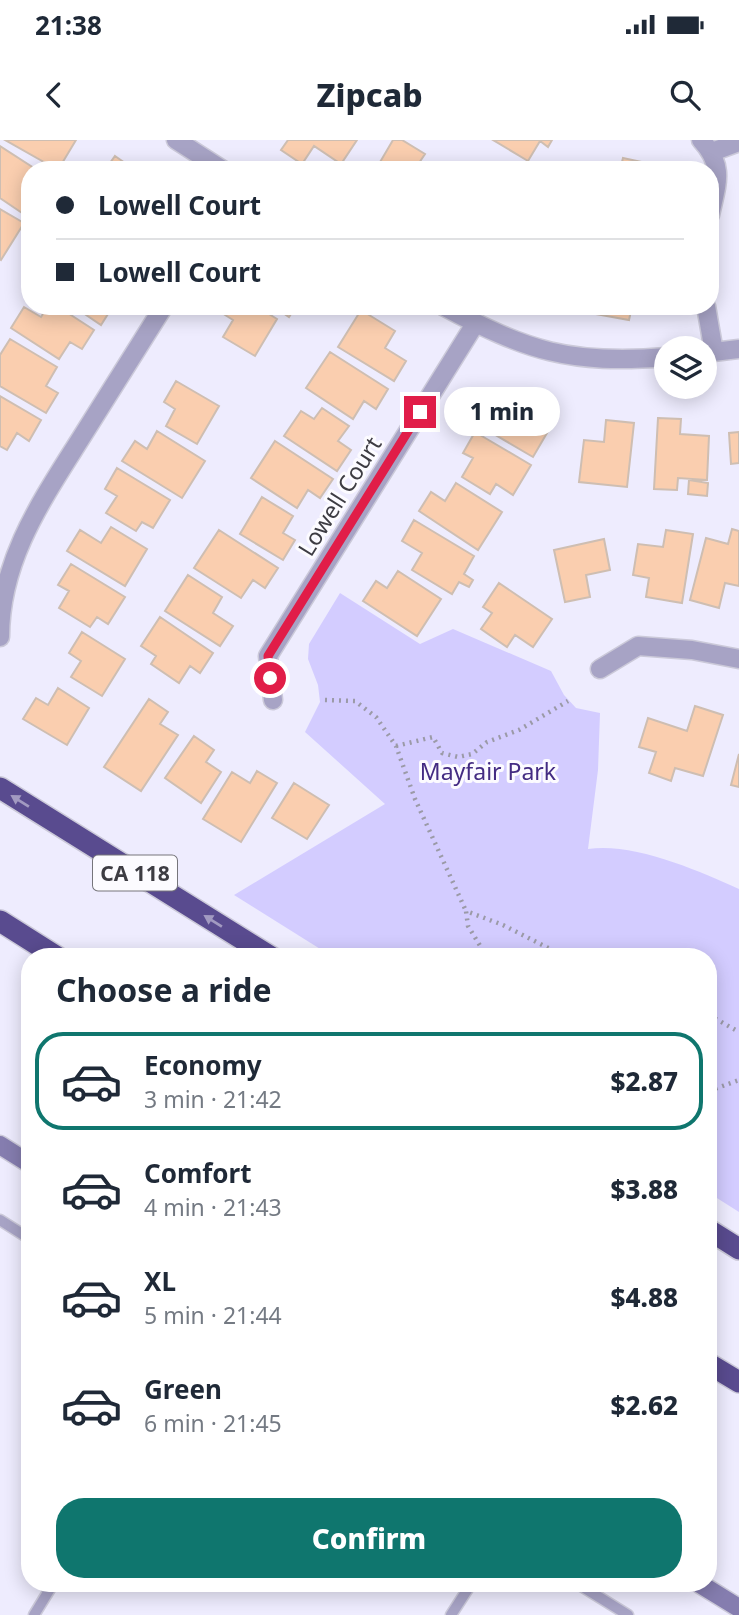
<!DOCTYPE html>
<html lang="en">
<head>
<meta charset="utf-8">
<style>
	:root { --surface:#fff; --page:#f2f2f3; --text:#1f2937; --muted:#747a83; --line:#e0e1e3; --accent:#0f766e }
	body { margin:0; font-family:"Noto Sans",sans-serif; background:var(--page); color:var(--text); height:100vh; display:flex; flex-direction:column; font-size:26px; white-space:nowrap }
	* { box-sizing:border-box; margin:0 }
	p { font-size:23px; color:var(--muted) }
	.icon { flex:none; width:38px; height:38px; fill:none; stroke:currentColor; stroke-width:2; stroke-linecap:round; stroke-linejoin:round }
	.map { position:relative; flex:1; overflow:hidden }
	.drawer { position:absolute; left:21px; top:808px; width:696px; height:644px; display:flex; flex-direction:column; background:var(--surface); border-radius:28px; box-shadow:0 4px 18px #0003 }
	.drawer>* { flex:none }
	.top-card { position:absolute; left:21px; top:21px; width:698px; height:154px; border-radius:28px; box-shadow:0 4px 18px #0003; display:grid; align-content:center; height:154px; padding:0 35px; background:var(--surface) }
	.controls { position:absolute; left:654px; top:196px; display:grid; gap:14px }
	.controls a { display:grid; place-items:center; width:63px; height:63px; border-radius:50%; background:var(--surface); box-shadow:0 4px 18px #0003; font-size:35px }
	.end { position:absolute; width:32px; height:32px; margin:-16px; border:9px solid #e11d48; background:#fff; box-shadow:0 0 0 4px #fff }
	.from { border-radius:50% }
	.bubble { position:absolute; height:49px; border-radius:24px; background:var(--surface); box-shadow:0 4px 18px #0003; font-size:23px; font-weight:800; line-height:49px; text-align:center }
	.top-card b { display:flex; align-items:center; gap:24px; height:66px; font-size:26px }
	.top-card b+b { border-top:2px solid var(--line) }
	.top-card i { width:18px; height:18px; background:var(--text) }
	ul { padding:0; list-style:none }
	li { display:flex; align-items:center; gap:21px; height:98px; margin:0 14px 10px; padding:0 21px; border:4px solid transparent; border-radius:28px }
	li div { flex:1 }
	li b { display:block; font-size:26px }
	li em { font-style:normal; font-weight:800 }
	li.current { border-color:var(--accent) }
	li>.icon { width:63px; height:63px; stroke-width:1.5 }
	h2 { padding:0 35px; font-size:32px; line-height:84px }
	.button { display:flex; gap:14px; margin-top:auto; padding:14px 35px }
	.button a { flex:1; height:80px; border-radius:28px; background:var(--accent); color:#fff; font-size:28px; font-weight:800; line-height:80px; text-align:center }
	.status { display:flex; justify-content:space-between; align-items:center; height:49px; padding:0 35px; background:var(--surface); direction:ltr }
	.status svg { height:19px; fill:currentColor }
	header { display:flex; justify-content:space-between; align-items:center; height:91px; padding:0 35px; background:var(--surface); font-size:32px; font-weight:800 }
	.map>svg:first-child { display:block }
	.green { fill:#d3ccff }
	.building { fill:#faceaf; stroke:#cebeb2; stroke-width:2 }
	.lines { fill:none; stroke-linecap:round; stroke-linejoin:round }
	.lane-casing { stroke:#cbc9d9; stroke-width:13 }
	.street-casing { stroke:#cbc9d9; stroke-width:21 }
	.secondary-casing { stroke:#cbc9d9; stroke-width:21 }
	.highway-casing { stroke:#cbc9d9; stroke-width:24 }
	.path { stroke:#9b9aa7; stroke-width:4.5; stroke-dasharray:2 5; stroke-linecap:butt }
	.lane { stroke:#a7a3c5; stroke-width:10 }
	.street { stroke:#a7a3c5; stroke-width:18 }
	.secondary { stroke:#857daf; stroke-width:18 }
	.highway { stroke:#594b8f; stroke-width:21 }
	.oneway { fill:#a29ac1 }
	.route { stroke:#e11d48; stroke-width:9 }
	.labels { text-anchor:middle; dominant-baseline:central; stroke-width:6; stroke-linejoin:round; paint-order:stroke }
	.shield { fill:#fcfbff; stroke:#76757b; stroke-width:2 }
	.shield-label { font-size:21px; font-weight:bold; fill:#3d3c43 }
	.street-label { font-size:23px; fill:#3d3c43; stroke:#fcfbff }
	.park-label { font-size:23px; fill:#442c83; stroke:#fcfbff }
</style>
</head>
<body>
<div class="status"><b>21:38</b><svg viewBox="0 0 49 12"><path d="M0 12V9h3v3zM5 12V6h3v6zM10 12V3h3v9zM15 12V0h3v12zM26 1h20v11H26zM47 4h2v5h-2z"/></svg></div>
<header><svg class="icon" aria-label="back" viewBox="0 0 24 24"><path d="M15 5l-7 7 7 7"/></svg>Zipcab<svg class="icon" aria-label="search" viewBox="0 0 24 24"><circle cx="10" cy="10" r="6"/><path d="M15 15l6 6"/></svg></header>
<div class="map">
<svg width="739" height="1475" viewBox="0 0 739 1475">
	<rect width="100%" height="100%" fill="#eeecfe"/>
	<path class="green" d="M340,453L420,504L453,489L551,531L564,555L576,568L600,573L598,630L588,709C632,702 698,730 739,749V1072L709,1053V817H333L234,755L385,664L305,592L320,562L318,545L308,519L309,504Z"/>
	<path class="building" d="M5,0H76L58,30Z
		M288,0H357L341,24L314,6L302,24L281,10Z
		M393,0H402L425,14L419,23L429,30H364L367,24L376,29Z
		M493,0H552L548,7L540,1L528,21Z
		M0,6L37,30H30L28,77L0,58Z
		M115,16L135,30H105Z
		M623,18L651,24L650,30H620Z
		M0,69L24,83L1,120L0,119Z
		M48,166H57L94,190L82,209L70,202L59,219L11,188L24,167L41,177Z
		M73,166H113L101,185Z
		M226,166H256L277,179L255,216L223,197L233,180L222,173Z
		M273,166H296L289,177Z
		M592,166H632L629,180L590,173Z
		M361,170L395,191L385,208L406,221L394,241L338,207Z
		M10,199L57,227L46,246L58,253L46,273L0,246V215Z
		M330,212L388,249L376,269L364,261L353,279L306,248Z
		M176,241L219,266L197,304L166,286L175,269L164,262Z
		M0,256L41,280L29,301L17,293L7,310L0,306Z
		M517,259L554,281L533,317L475,283L488,261L508,274Z
		M322,268L349,286L338,301L351,310L337,331L284,296L301,271L314,279Z
		M658,278L681,279L680,294L709,296L707,340L678,338L677,350L654,349Z
		M606,280L634,283L627,347L579,342L584,300L604,302Z
		M157,291L205,321L182,358L122,321L135,301L147,309Z
		M475,292L531,325L513,355L496,344L490,354L462,337L473,318L463,313Z
		M739,292V323L731,324L729,293Z
		M275,301L333,339L320,358L308,350L297,368L251,338Z
		M117,328L170,360L153,388L142,382L136,391L106,373L117,356L105,349Z
		M689,340L708,343L707,356L688,354Z
		M456,343L502,372L478,410L419,371L431,352L445,361Z
		M262,357L293,376L283,393L295,400L283,420L240,394Z
		M414,380L474,416L464,434L473,440L469,447L459,442L452,454L412,430L422,413L402,401Z
		M111,387L147,409L125,446L67,411L80,390L101,403Z
		M732,389L739,391V446L725,443L719,468L690,460L706,398L728,404Z
		M219,390L278,428L265,448L253,440L241,458L194,428Z
		M666,390L693,394L682,463L646,457L649,438L633,435L638,404L663,407Z
		M604,399L610,430L586,435L590,457L565,462L554,410Z
		M71,424L125,457L108,484L97,477L90,487L59,468L69,451L58,445Z
		M398,431L441,459L417,496L363,461L376,441L387,448Z
		M188,435L222,457L213,473L233,486L220,506L165,471Z
		M499,443L552,479L533,507L515,495L507,507L481,489L492,473L483,467Z
		M160,477L213,513L200,533L190,526L179,543L151,524L156,516L141,506Z
		M82,492L125,519L102,556L71,537L81,521L69,513Z
		M58,548L89,568L67,605L23,579L36,558L48,565Z
		M149,559L168,572L160,584L178,595L141,651L104,627Z
		M695,566L723,575L703,636L675,628L671,641L649,633L656,612L639,607L648,578L687,591Z
		M194,596L214,610L206,622L221,632L201,663L165,638Z
		M739,614V647L731,645Z
		M257,631L277,643L241,702L203,679L232,632L250,643Z
		M294,643L329,665L307,699L272,678Z"/>
	<g class="lines">
		<defs>
			<path id="lane" d="M0,1080L30,1099
				M578,1444L628,1475
				M34,1475L53,1444
				M451,1475L471,1444"/>
			<path id="street" d="M176,0L223,30
				M701,0C725,26 717,43 710,75
				M712,12L739,2
				M443,166C527,211 570,225 667,217
				M706,166L714,212
				M705,213L739,209
				M0,497C0,420 42,360 81,298C109,254 136,210 164,166
				M600,529L638,506L692,510L739,519
				M273,560L268,516L475,184"/>
			<path id="secondary" d="M0,1005L30,1024
				M700,1444L739,1468"/>
			<path id="highway" d="M0,648L271,817
				M0,781L57,817
				M709,1090L739,1109
				M709,1224L739,1242"/>
		</defs>
		<use href="#lane" class="lane-casing"/>
		<use href="#street" class="street-casing"/>
		<use href="#secondary" class="secondary-casing"/>
		<use href="#highway" class="highway-casing"/>
		<path class="path" d="M325,560L355,561L376,577L396,606L415,659L466,771
			M396,606L433,597L442,613L458,617L472,614L487,602L519,590L568,561
			M487,817L468,786L466,771L503,785L566,817
			M709,875L739,892
			M709,951L739,940"/>
		<use href="#lane" class="lane"/>
		<use href="#street" class="street"/>
		<use href="#secondary" class="secondary"/>
		<use href="#highway" class="highway"/>
	</g>
	<defs><path id="oneway-solid" d="M-6-.8H1V-3.2L6.5 0L1 3.2V.8H-6Z" transform="scale(1.75)"/></defs>
	<g class="oneway">
		<use href="#oneway-solid" transform="translate(20 661) rotate(-148)"/>
		<use href="#oneway-solid" transform="translate(213 781) rotate(-148)"/>
	</g>
	<g class="lines">
		<path class="route" d="M270,538L268,516L420,272"/>
	</g>
	<g class="labels">
		<rect class="shield" x="93" y="715.5" width="84" height="35" rx="5"/>
		<g class="shield-label">
			<text x="135" y="733">CA 118</text>
		</g>
		<g class="street-label">
			<text transform="translate(339 356) rotate(-58)">Lowell Court</text>
		</g>
		<g class="park-label">
			<text x="488" y="631">Mayfair Park</text>
		</g>
	</g>
</svg>
<div class="controls">
<a><svg class="icon" aria-label="layers" viewBox="0 0 24 24"><path d="M12 4l9 5-9 5-9-5zM3 14l9 5 9-5"/></svg></a>
</div>
<i class="end from" style="left:270px;top:538px"></i>
<i class="end" style="left:420px;top:272px"></i>
<div class="bubble" style="left:444px;top:247px;width:116px">1 min</div>
<div class="top-card">
<b><i class="from"></i>Lowell Court</b>
<b><i></i>Lowell Court</b>
</div>
<section class="drawer">
<h2>Choose a ride</h2>
<ul>
<li class="current"><svg class="icon" aria-label="car" viewBox="0 0 24 24"><path d="M5 17H2v-5l4-1 3-4h7l3 4 3 1v5h-3M9 17h6M6 11h13"/><circle cx="7" cy="17" r="2"/><circle cx="17" cy="17" r="2"/></svg><div><b>Economy</b><p>3 min · 21:42</p></div><em>$2.87</em></li>
<li><svg class="icon" aria-label="car" viewBox="0 0 24 24"><path d="M5 17H2v-5l4-1 3-4h7l3 4 3 1v5h-3M9 17h6M6 11h13"/><circle cx="7" cy="17" r="2"/><circle cx="17" cy="17" r="2"/></svg><div><b>Comfort</b><p>4 min · 21:43</p></div><em>$3.88</em></li>
<li><svg class="icon" aria-label="car" viewBox="0 0 24 24"><path d="M5 17H2v-5l4-1 3-4h7l3 4 3 1v5h-3M9 17h6M6 11h13"/><circle cx="7" cy="17" r="2"/><circle cx="17" cy="17" r="2"/></svg><div><b>XL</b><p>5 min · 21:44</p></div><em>$4.88</em></li>
<li><svg class="icon" aria-label="car" viewBox="0 0 24 24"><path d="M5 17H2v-5l4-1 3-4h7l3 4 3 1v5h-3M9 17h6M6 11h13"/><circle cx="7" cy="17" r="2"/><circle cx="17" cy="17" r="2"/></svg><div><b>Green</b><p>6 min · 21:45</p></div><em>$2.62</em></li>
</ul>
<div class="button"><a>Confirm</a></div>
</section>
</div>
</body>
</html>
